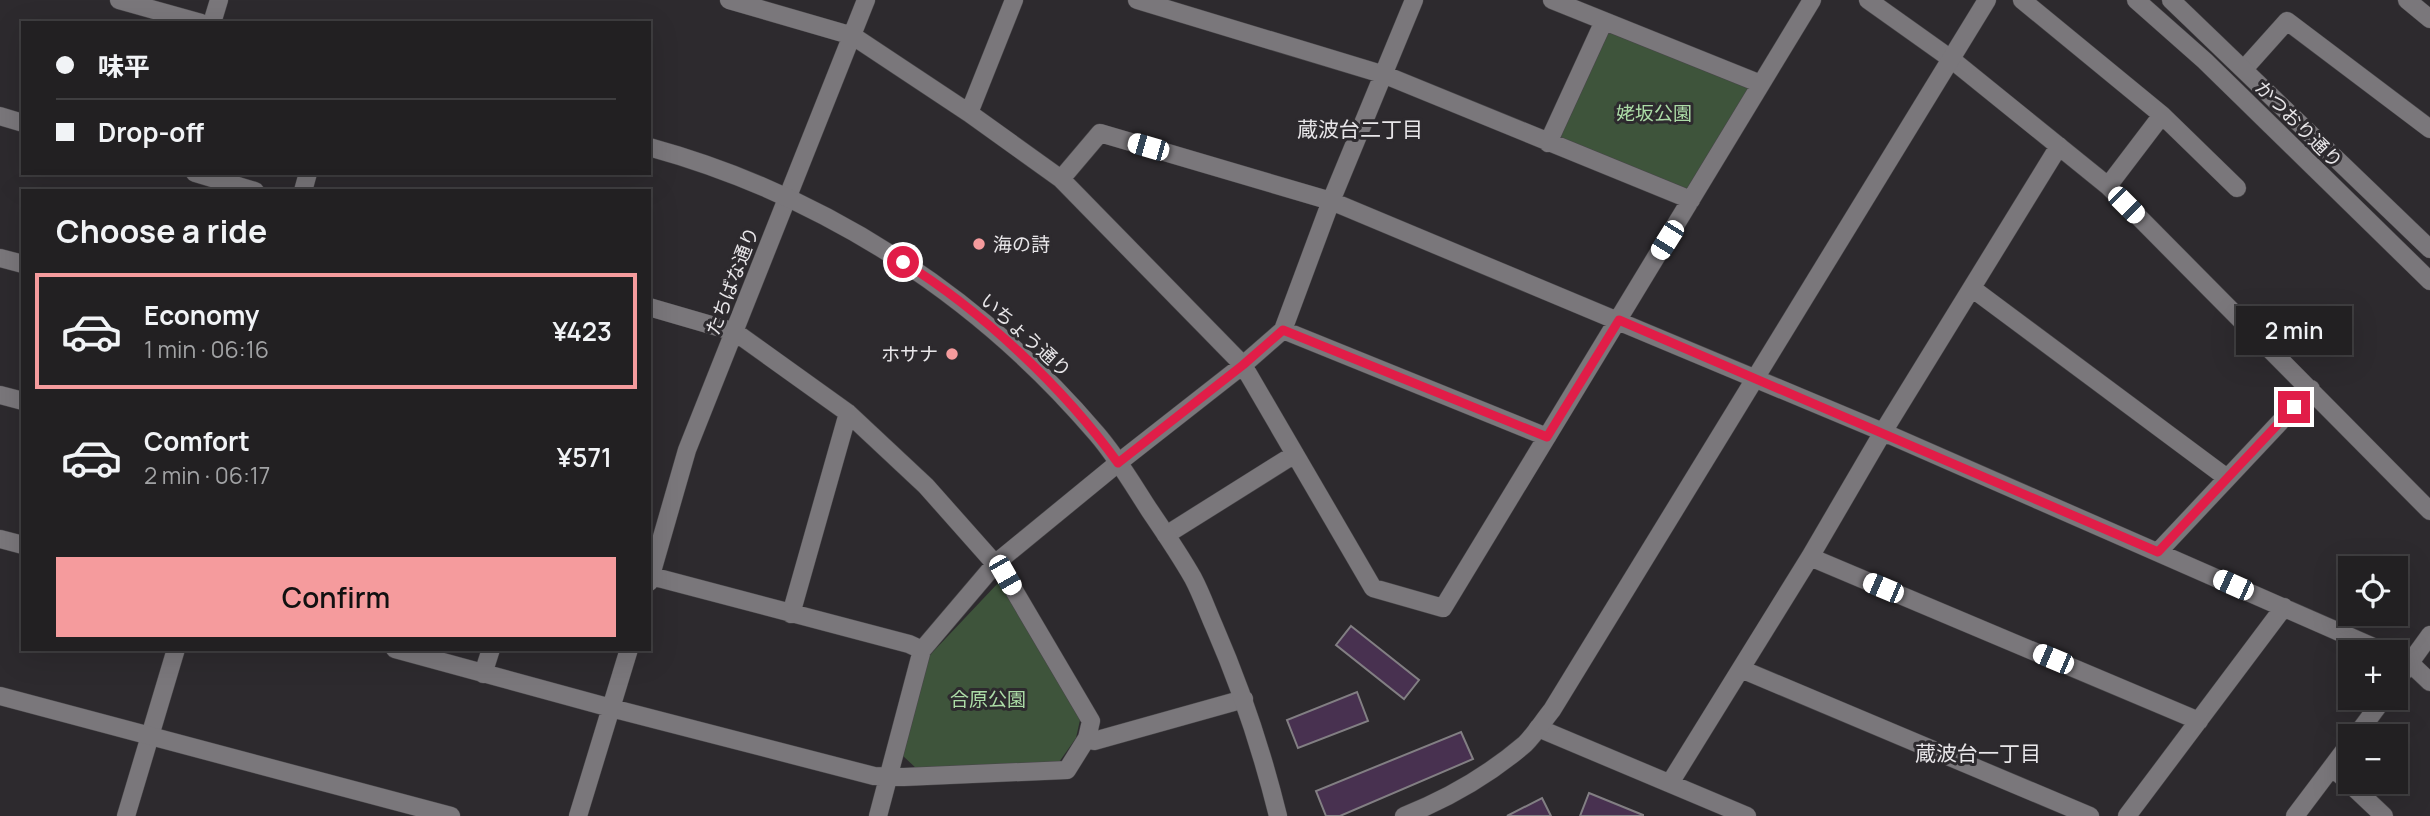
<!DOCTYPE html>
<html lang="en">
<head>
<meta charset="utf-8">
<style>
	:root { --surface:#222022; --page:#2e2d2f; --text:#f1f3f6; --muted:#a2a3a5; --line:#3f3e40; --accent:#f59b9d }
	body { margin:0; font-family:Manrope,"Noto Sans JP",sans-serif; background:var(--page); color:var(--text); height:100vh; display:flex; flex-direction:column; font-size:26px; white-space:nowrap }
	* { box-sizing:border-box; margin:0 }
	p { font-size:23px; color:var(--muted) }
	.icon { flex:none; width:38px; height:38px; fill:none; stroke:currentColor; stroke-width:2; stroke-linecap:round; stroke-linejoin:round }
	.map { position:relative; flex:1; overflow:hidden }
	.drawer { position:absolute; left:21px; top:189px; width:630px; height:462px; display:flex; flex-direction:column; background:var(--surface); border-radius:0px; box-shadow:0 7px 28px #0002,0 0 0 2px var(--line) }
	.drawer>* { flex:none }
	.guide { position:absolute; left:21px; top:21px; width:630px; height:154px; border-radius:0px; box-shadow:0 7px 28px #0002,0 0 0 2px var(--line); display:grid; align-content:center; height:154px; padding:0 35px; background:var(--surface) }
	.fabs { position:absolute; left:2338px; top:556px; display:grid; gap:14px }
	.fabs a { display:grid; place-items:center; width:70px; height:70px; border-radius:0px; background:var(--surface); box-shadow:0 7px 28px #0002,0 0 0 2px var(--line); font-size:35px }
	.end { position:absolute; width:32px; height:32px; margin:-16px; border:9px solid #e11d48; background:#fff; box-shadow:0 0 0 4px #fff }
	.from { border-radius:50% }
	.bubble { position:absolute; height:49px; border-radius:0px; background:var(--surface); box-shadow:0 7px 28px #0002,0 0 0 2px var(--line); font-size:23px; font-weight:600; line-height:49px; text-align:center }
	.car { position:absolute; width:21px; height:42px; margin:-21px -10px; border-radius:9px; box-shadow:0 0 5px 2px #0007; background:linear-gradient(#fff 24%,#345 0 40%,#fff 0 76%,#345 0 86%,#fff 0) }
	.guide b { display:flex; align-items:center; gap:24px; height:66px; font-size:26px }
	.guide b+b { border-top:2px solid var(--line) }
	.guide i { width:18px; height:18px; background:var(--text) }
	ul { padding:0; list-style:none }
	li { display:flex; align-items:center; gap:21px; height:116px; margin:0 14px 10px; padding:0 21px; border:4px solid transparent; border-radius:0px }
	li div { flex:1 }
	li b { display:block; font-size:26px }
	li em { font-style:normal; font-weight:600 }
	li.selected { border-color:var(--accent) }
	li>.icon { width:63px; height:63px; stroke-width:1.5 }
	h2 { padding:0 35px; font-size:32px; line-height:84px }
	.cta { display:flex; gap:14px; margin-top:auto; padding:14px 35px }
	.cta a { flex:1; height:80px; border-radius:0px; background:var(--accent); color:#111; font-size:28px; font-weight:600; line-height:80px; text-align:center }
	.map>svg:first-child { display:block }
	.green { fill:#3e543b }
	.building { fill:#483150; stroke:#827f83; stroke-width:2 }
	.lines { fill:none; stroke-linecap:round; stroke-linejoin:round }
	.street-casing { stroke:#484649; stroke-width:19 }
	.secondary-casing { stroke:#484649; stroke-width:19 }
	.street { stroke:#7a777b; stroke-width:18 }
	.secondary { stroke:#7a777b; stroke-width:18 }
	.route { stroke:#e11d48; stroke-width:9 }
	.poi-dot { fill:#f59b9d; stroke:#2d2a2e; stroke-width:2.5 }
	.labels { text-anchor:middle; dominant-baseline:central; stroke-width:6; stroke-linejoin:round; paint-order:stroke }
	.park-label { font-size:19px; fill:#acdca7; stroke:#2d2a2e }
	.street-label { font-size:19px; fill:#e8e6e9; stroke:#2d2a2e }
	.poi-label { font-size:19px; fill:#e8e6e9; stroke:#2d2a2e; text-anchor:start }
	.neighbourhood-label { font-size:21px; fill:#e8e6e9; stroke:#2d2a2e }
</style>
</head>
<body>
<div class="map">
<svg width="2430" height="816" viewBox="0 0 2430 816">
	<rect width="100%" height="100%" fill="#2d2a2e"/>
	<path class="green" d="M1604,21L1761,84L1691,200L1548,143Z
		M999,582L1080,720L1076,738L1057,765L918,770L901,754L929,656Z"/>
	<path class="building" d="M1351,626L1419,680L1404,699L1336,645Z
		M1357,692L1368,721L1298,748L1287,720Z
		M1461,732L1473,759L1340,816H1326L1316,791Z
		M1589,793L1643,815V816H1580Z
		M1542,798L1551,816H1507Z"/>
	<g class="lines">
		<defs>
			<path id="street" d="M729,0L853,36L969,113L1061,179L1243,365L1373,588L1443,608L1812,0
				M1137,0L1385,75L1691,200
				M1552,0L1761,84
				M1868,0L1951,59L2108,186L2430,511
				M2022,0L2162,115L2237,188
				M2407,0L2430,19
				M212,23L219,0
				M2244,69L2287,21L2430,129
				M969,113L1014,0
				M0,116L23,123
				M1548,143L1604,21
				M195,173L255,191
				M1061,179L1100,133L1331,201L1883,432L2387,653
				M2108,186L2162,115
				M303,191L308,173
				M0,258L23,264
				M1973,289L2227,478
				M1283,330L1547,437
				M0,395L23,401
				M1166,535L1295,454
				M0,539L23,545
				M2158,552L2311,389
				M1810,557L2199,721
				M651,576L909,644L922,650
				M649,582L687,450L866,0
				M791,614L848,413
				M395,649L611,708L874,776L904,777L1067,770L1087,738L1091,721L1005,575L926,486L848,413L735,332L649,307
				M2402,659L2410,663L2430,682
				M1741,669L2090,816
				M483,674L491,649
				M2396,682L2430,635
				M1538,728L1747,816
				M2355,737L2384,698
				M1087,738L1094,741L1244,699
				M2332,767L2384,816
				M1670,783L1810,557L1883,432L2059,146
				M126,816L176,649
				M578,816L629,649
				M878,816L922,650L996,563L1118,463L1243,365L1283,330L1331,201L1414,0
				M2127,816L2284,607
				M2295,816L2350,743"/>
			<path id="secondary" d="M119,0L201,23
				M2136,0L2205,61L2430,281
				M2171,0L2430,249
				M649,147C824,195 978,295 1096,433C1117,457 1133,485 1150,511C1165,533 1180,555 1193,578C1201,593 1207,610 1214,626C1241,688 1262,751 1278,816
				M0,696L451,816
				M1404,816C1447,799 1490,774 1525,744C1535,734 1543,721 1552,710L1987,0"/>
		</defs>
		<use href="#street" class="street-casing"/>
		<use href="#secondary" class="secondary-casing"/>
		<use href="#street" class="street"/>
		<use href="#secondary" class="secondary"/>
	</g>
	<g class="lines">
		<path class="route" d="M903,262C981,310 1064,388 1118,463L1243,365L1283,330L1547,437L1619,320L2158,552L2294,407"/>
	</g>
	<g class="poi-dot">
		<circle cx="979" cy="244" r="7"/>
		<circle cx="952" cy="354" r="7"/>
	</g>
	<g class="labels">
		<g class="park-label">
			<text x="1654" y="113">姥坂公園</text>
			<text x="988" y="699">合原公園</text>
		</g>
		<g class="street-label">
			<text transform="translate(2299 124) rotate(45)">かつおり通り</text>
			<text transform="translate(732 281) rotate(-69)">たちばな通り</text>
			<text transform="translate(1026 335) rotate(42)">いちょう通り</text>
		</g>
		<g class="poi-label">
			<text x="993" y="244">海の詩</text>
			<text x="938" y="354" text-anchor="end">ホサナ</text>
		</g>
		<g class="neighbourhood-label">
			<text x="1360" y="129">蔵波台二丁目</text>
			<text x="1978" y="753">蔵波台一丁目</text>
		</g>
	</g>
</svg>
<div class="fabs">
<a><svg class="icon" aria-label="locate" viewBox="0 0 24 24"><circle cx="12" cy="12" r="6"/><path d="M12 2v4M12 18v4M2 12h4M18 12h4"/></svg></a>
<a>+</a>
<a>−</a>
</div>
<i class="end from" style="left:903px;top:262px"></i>
<i class="end" style="left:2294px;top:407px"></i>
<div class="bubble" style="left:2236px;top:306px;width:116px">2 min</div>
<i class="car" style="left:1148px;top:147px;rotate:286deg"></i>
<i class="car" style="left:2126px;top:205px;rotate:135deg"></i>
<i class="car" style="left:1667px;top:240px;rotate:212deg"></i>
<i class="car" style="left:1005px;top:575px;rotate:150deg"></i>
<i class="car" style="left:2233px;top:585px;rotate:294deg"></i>
<i class="car" style="left:1883px;top:588px;rotate:293deg"></i>
<i class="car" style="left:2053px;top:659px;rotate:293deg"></i>
<div class="guide">
<b><i class="from"></i>味平</b>
<b><i></i>Drop-off</b>
</div>
<section class="drawer">
<h2>Choose a ride</h2>
<ul>
<li class="selected"><svg class="icon" aria-label="car" viewBox="0 0 24 24"><path d="M5 17H2v-5l4-1 3-4h7l3 4 3 1v5h-3M9 17h6M6 11h13"/><circle cx="7" cy="17" r="2"/><circle cx="17" cy="17" r="2"/></svg><div><b>Economy</b><p>1 min · 06:16</p></div><em>¥423</em></li>
<li><svg class="icon" aria-label="car" viewBox="0 0 24 24"><path d="M5 17H2v-5l4-1 3-4h7l3 4 3 1v5h-3M9 17h6M6 11h13"/><circle cx="7" cy="17" r="2"/><circle cx="17" cy="17" r="2"/></svg><div><b>Comfort</b><p>2 min · 06:17</p></div><em>¥571</em></li>
</ul>
<div class="cta"><a>Confirm</a></div>
</section>
</div>
</body>
</html>
